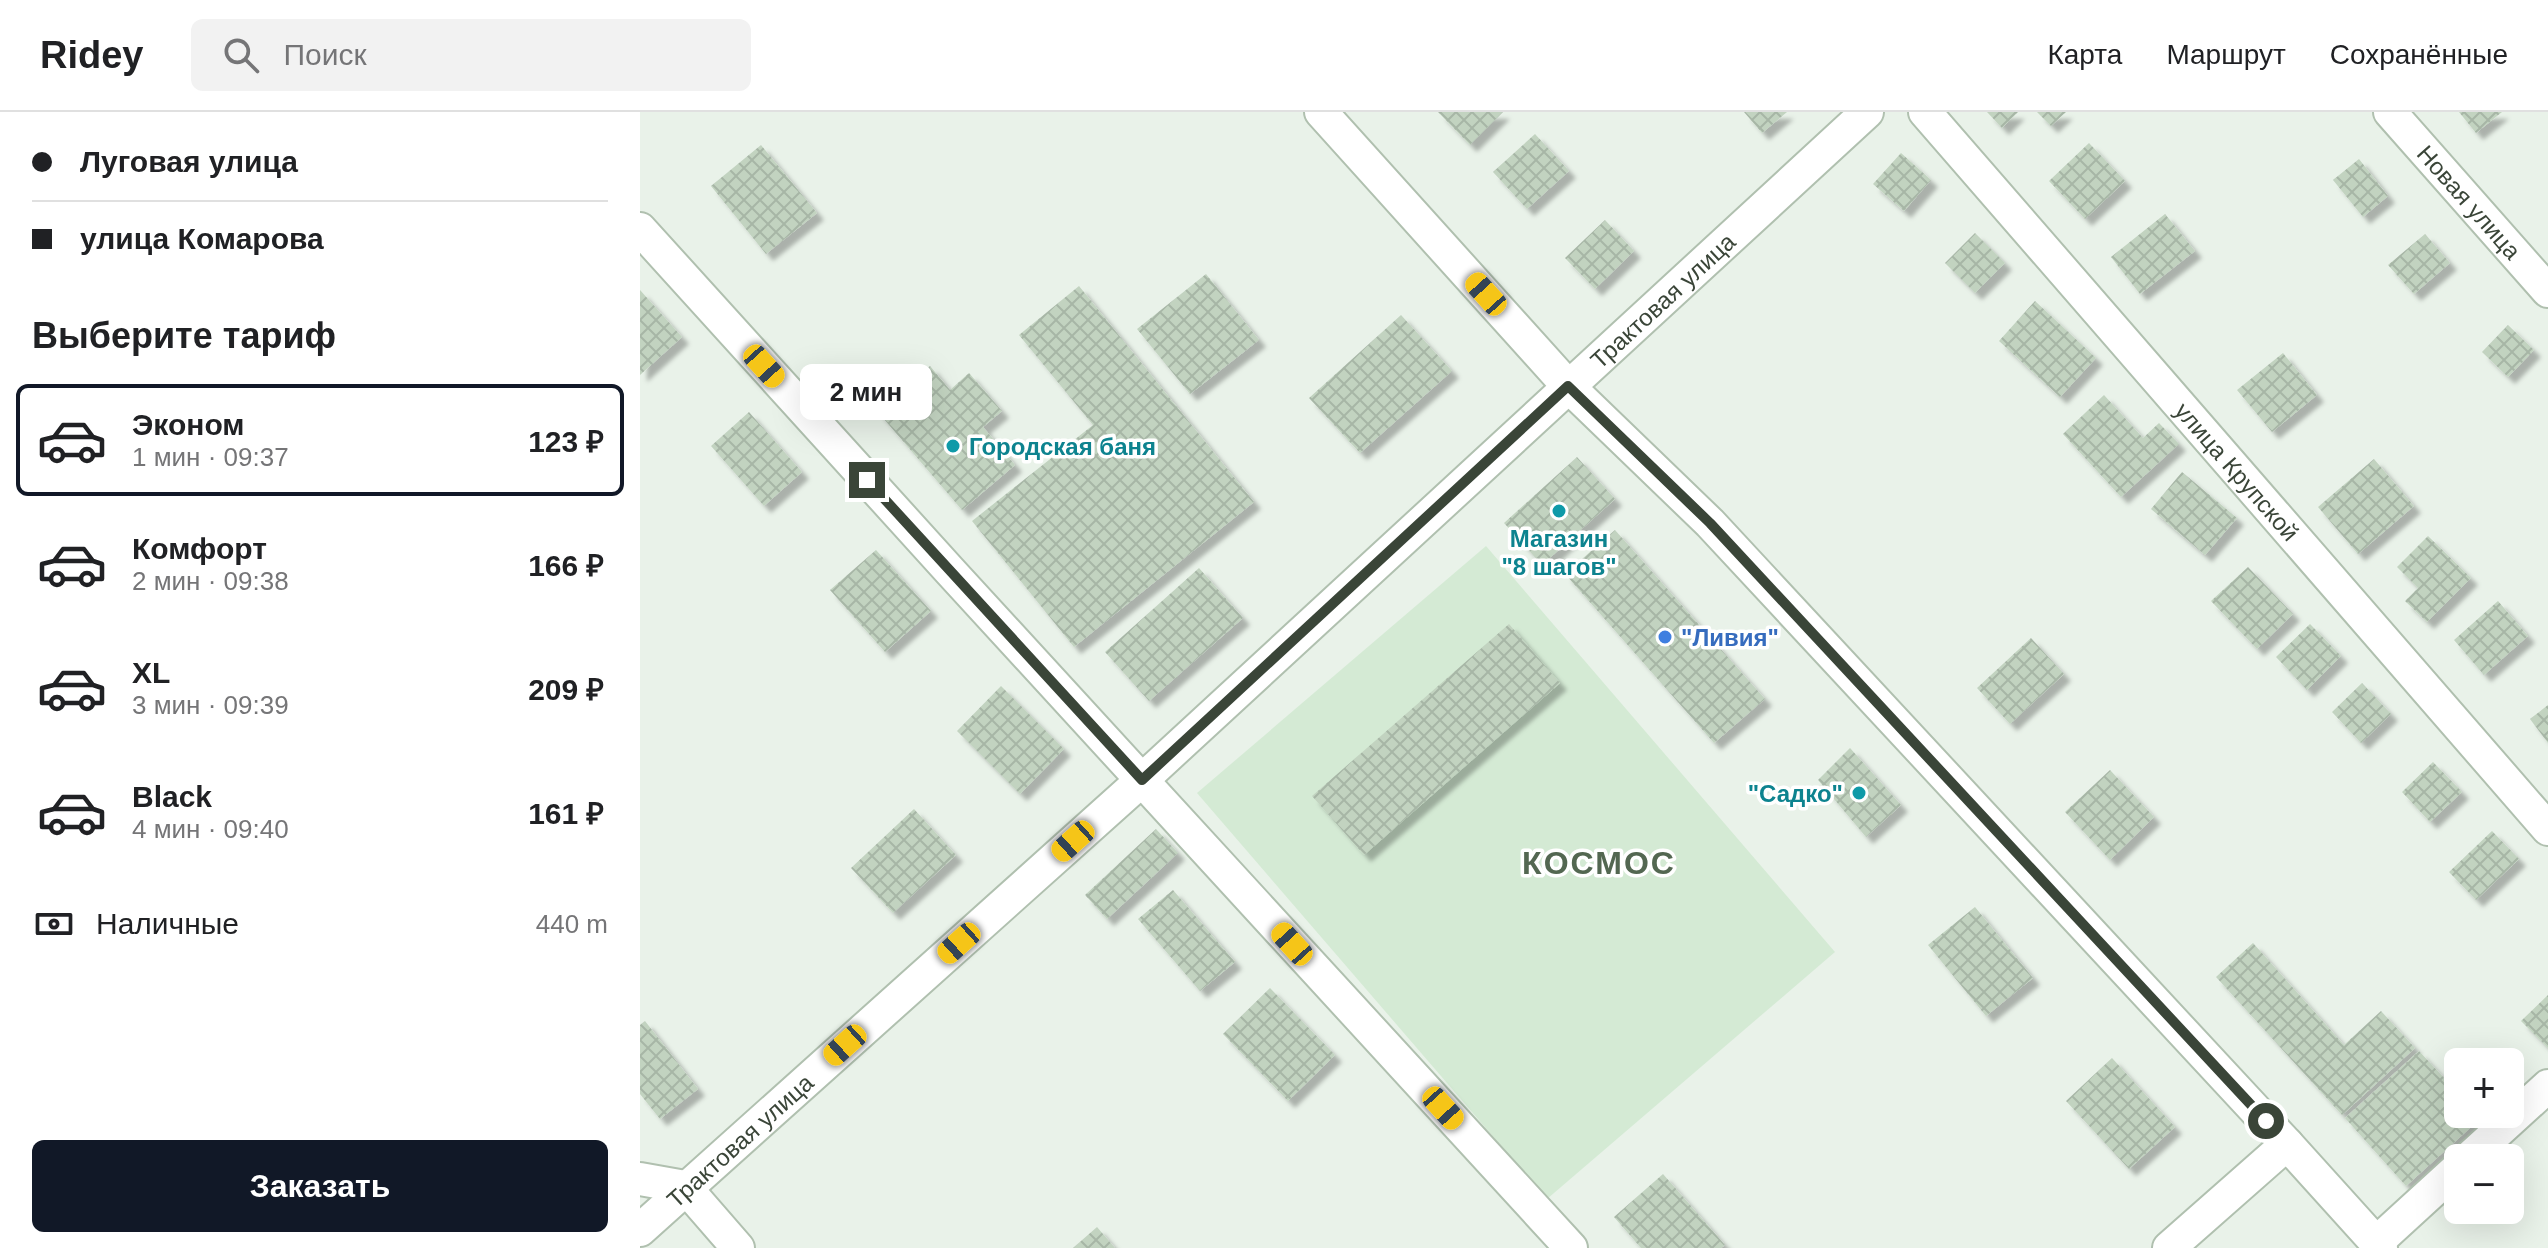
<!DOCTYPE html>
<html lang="ru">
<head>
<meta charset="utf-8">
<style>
	:root { --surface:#fff; --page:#f2f2f2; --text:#202124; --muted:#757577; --line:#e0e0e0; --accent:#111827 }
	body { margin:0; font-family:Helvetica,sans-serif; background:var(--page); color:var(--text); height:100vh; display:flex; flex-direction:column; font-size:30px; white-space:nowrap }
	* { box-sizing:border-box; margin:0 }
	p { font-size:26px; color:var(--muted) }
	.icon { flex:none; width:44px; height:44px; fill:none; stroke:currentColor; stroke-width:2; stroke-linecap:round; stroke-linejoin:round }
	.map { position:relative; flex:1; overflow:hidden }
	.panel { display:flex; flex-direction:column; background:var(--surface); width:640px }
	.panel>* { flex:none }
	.guide { display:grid; align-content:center; height:176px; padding:0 32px; background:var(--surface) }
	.fabs { position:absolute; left:1804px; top:936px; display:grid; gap:16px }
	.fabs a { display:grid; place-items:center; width:80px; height:80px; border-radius:12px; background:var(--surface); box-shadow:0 8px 32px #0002; font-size:40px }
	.end { position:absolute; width:36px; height:36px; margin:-18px; border:10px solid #3a4538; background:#fff; box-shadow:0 0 0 4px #fff }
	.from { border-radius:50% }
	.bubble { position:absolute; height:56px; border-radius:12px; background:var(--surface); box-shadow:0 8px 32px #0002; font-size:26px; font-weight:600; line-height:56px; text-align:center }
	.car { position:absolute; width:24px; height:48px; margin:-24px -12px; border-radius:10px; box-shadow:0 0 6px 2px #0007; background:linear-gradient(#f5c518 24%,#345 0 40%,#f5c518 0 76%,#345 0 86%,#f5c518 0) }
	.guide b { display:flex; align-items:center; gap:28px; height:76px; font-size:30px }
	.guide b+b { border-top:2px solid var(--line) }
	.guide i { width:20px; height:20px; background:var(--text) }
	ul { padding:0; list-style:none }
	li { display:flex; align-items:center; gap:24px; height:112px; margin:0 16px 12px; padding:0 16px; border:4px solid transparent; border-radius:12px }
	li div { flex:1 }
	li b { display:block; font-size:30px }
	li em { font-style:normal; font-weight:600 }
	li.active { border-color:var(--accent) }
	li>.icon { width:72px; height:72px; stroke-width:1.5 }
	h2 { padding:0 32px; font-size:36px; line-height:96px }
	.pay { display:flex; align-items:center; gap:20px; height:88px; padding:0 32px; font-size:30px }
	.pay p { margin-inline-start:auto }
	.action { display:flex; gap:16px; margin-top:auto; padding:16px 32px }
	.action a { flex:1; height:92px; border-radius:12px; background:var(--accent); color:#fff; font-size:32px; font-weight:600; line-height:92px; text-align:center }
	header { display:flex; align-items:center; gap:48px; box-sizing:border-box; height:112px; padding:0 40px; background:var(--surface); border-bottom:2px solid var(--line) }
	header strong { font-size:38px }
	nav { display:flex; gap:44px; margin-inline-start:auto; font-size:28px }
	.search { width:560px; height:72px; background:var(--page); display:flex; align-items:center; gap:20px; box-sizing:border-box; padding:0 28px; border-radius:12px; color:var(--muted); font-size:30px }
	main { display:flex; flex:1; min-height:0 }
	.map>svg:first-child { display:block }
	.education { fill:#d4ead4 }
	.building { fill:url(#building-cross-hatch); filter:url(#shadow) }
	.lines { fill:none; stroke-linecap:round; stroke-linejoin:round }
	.minor-casing { stroke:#b0c0af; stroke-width:36 }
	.minor { stroke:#fff; stroke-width:32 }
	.route { stroke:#3a4538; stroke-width:10 }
	.culture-dot { fill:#0f9aa8; stroke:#fff; stroke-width:3 }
	.shop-dot { fill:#3f7fe0; stroke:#fff; stroke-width:3 }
	.labels { text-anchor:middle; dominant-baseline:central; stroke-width:7; stroke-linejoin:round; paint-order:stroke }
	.street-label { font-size:24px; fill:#3a4538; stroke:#fff }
	.culture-label { font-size:24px; font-weight:bold; fill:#0d838f; stroke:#fff; text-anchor:start }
	.shop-label { font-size:24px; font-weight:bold; fill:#366cbe; stroke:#fff; text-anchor:start }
	.district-label { font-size:32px; font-weight:bold; letter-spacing:2px; fill:#536751; stroke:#fff }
</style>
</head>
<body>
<header>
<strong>Ridey</strong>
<div class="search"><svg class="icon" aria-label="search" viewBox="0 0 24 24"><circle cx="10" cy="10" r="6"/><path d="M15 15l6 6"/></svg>Поиск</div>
<nav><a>Карта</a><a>Маршрут</a><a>Сохранённые</a></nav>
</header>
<main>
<section class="panel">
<div class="guide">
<b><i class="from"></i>Луговая улица</b>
<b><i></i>улица Комарова</b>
</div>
<h2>Выберите тариф</h2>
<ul>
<li class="active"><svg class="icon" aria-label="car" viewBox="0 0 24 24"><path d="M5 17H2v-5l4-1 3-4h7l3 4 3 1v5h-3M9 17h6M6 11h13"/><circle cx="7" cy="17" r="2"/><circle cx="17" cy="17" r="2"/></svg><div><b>Эконом</b><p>1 мин · 09:37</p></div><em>123 ₽</em></li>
<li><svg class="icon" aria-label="car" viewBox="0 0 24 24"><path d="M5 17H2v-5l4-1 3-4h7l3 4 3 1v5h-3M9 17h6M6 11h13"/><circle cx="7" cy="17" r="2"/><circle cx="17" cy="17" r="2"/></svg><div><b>Комфорт</b><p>2 мин · 09:38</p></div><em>166 ₽</em></li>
<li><svg class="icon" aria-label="car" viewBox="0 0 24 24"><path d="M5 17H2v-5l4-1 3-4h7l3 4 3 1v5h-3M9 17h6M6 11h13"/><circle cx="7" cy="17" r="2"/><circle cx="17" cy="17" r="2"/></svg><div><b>XL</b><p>3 мин · 09:39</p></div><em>209 ₽</em></li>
<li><svg class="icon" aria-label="car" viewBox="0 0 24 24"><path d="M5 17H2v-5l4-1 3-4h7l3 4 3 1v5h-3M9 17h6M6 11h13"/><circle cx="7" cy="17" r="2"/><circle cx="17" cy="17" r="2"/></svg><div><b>Black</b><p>4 мин · 09:40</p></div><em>161 ₽</em></li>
</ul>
<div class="pay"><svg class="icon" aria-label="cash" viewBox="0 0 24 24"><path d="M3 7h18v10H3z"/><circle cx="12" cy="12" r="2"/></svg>Наличные<p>440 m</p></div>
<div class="action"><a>Заказать</a></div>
</section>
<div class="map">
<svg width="1908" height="1136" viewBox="0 0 1908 1136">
	<defs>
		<pattern id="building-cross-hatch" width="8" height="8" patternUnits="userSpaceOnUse" patternTransform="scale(2)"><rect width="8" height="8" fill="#c2d3c0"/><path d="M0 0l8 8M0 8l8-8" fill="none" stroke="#a7b6a6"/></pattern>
		<filter id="shadow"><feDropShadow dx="7" dy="7" stdDeviation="2" flood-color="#0004"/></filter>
	</defs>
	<rect width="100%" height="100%" fill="#e9f2e9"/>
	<path class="education" d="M846,434L1195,840L907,1087L557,681Z"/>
	<path class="building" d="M798,0H863L830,33Z
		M1104,0H1147L1122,21Z
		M1347,0H1378L1362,16Z
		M1397,0H1426L1411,14Z
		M1819,0H1862L1836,21Z
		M895,22L929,59L887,97L853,60Z
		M1449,31L1485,69L1445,107L1409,69Z
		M121,33L177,101L126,142L71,74Z
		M1261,41L1291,68L1264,99L1233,72Z
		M1719,47L1748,84L1723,105L1693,68Z
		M1525,102L1555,139L1500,182L1471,145Z
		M965,108L994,139L955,177L925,146Z
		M1335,121L1365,151L1335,181L1305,151Z
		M1785,122L1810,151L1774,182L1748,153Z
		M566,162L619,228L550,282L497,217Z
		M439,174L614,390L434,535L332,409L453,313L379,223Z
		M0,178L42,225L0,263Z
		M1395,189L1456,246L1420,285L1359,229Z
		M761,203L812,259L720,341L669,286Z
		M1868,213L1894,238L1868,265L1842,240Z
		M1643,241L1677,283L1632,320L1597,278Z
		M290,254L310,278L329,261L362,299L343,315L375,353L322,398L237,299Z
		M1464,283L1503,326L1519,311L1539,332L1481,385L1423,322Z
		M109,300L162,360L124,394L71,334Z
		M937,345L975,387L902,453L864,411Z
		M1734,347L1774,394L1718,442L1678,395Z
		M1542,360L1597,406L1565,443L1511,397Z
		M975,418L1125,587L1074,631L925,462Z
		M1788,424L1831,466L1787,510L1765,489L1778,476L1757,455Z
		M236,438L291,499L245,540L190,478Z
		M1608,455L1653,502L1617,537L1571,489Z
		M559,456L603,506L509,589L465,540Z
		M1858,489L1888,524L1844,563L1814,528Z
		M869,512L920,571L724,743L672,684Z
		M1670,512L1701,544L1667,578L1636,545Z
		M1391,526L1424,562L1370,612L1337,576Z
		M1722,571L1751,602L1721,631L1692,600Z
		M361,574L424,637L380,682L317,619Z
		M1908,593V631L1890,607Z
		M1210,636L1261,693L1226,725L1178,668Z
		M1793,650L1822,680L1790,710L1762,680Z
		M1470,658L1514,705L1470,748L1425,700Z
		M274,697L316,743L253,801L211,756Z
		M516,717L538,741L467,807L445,783Z
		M1852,719L1879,747L1836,788L1809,760Z
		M533,778L595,850L560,879L498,807Z
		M1335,795L1393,866L1346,904L1288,833Z
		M1613,831L1704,933L1741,899L1775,936L1702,1003L1576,865Z
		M630,876L695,943L648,989L583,922Z
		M1908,883V936L1881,909Z
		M5,909L58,977L20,1007L0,982V913Z
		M1779,939L1818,981V1002H1837L1841,1006L1766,1074L1705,1006Z
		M1472,946L1535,1015L1489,1057L1426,989Z
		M1023,1062L1085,1133L1081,1136H1001L974,1105Z
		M457,1115L475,1136H433Z"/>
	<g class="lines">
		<defs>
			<g id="minor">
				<path d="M681,0L928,274L1070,411L1647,1032L1741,1136"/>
				<path id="s1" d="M1285,0L1908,717"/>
				<path id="s2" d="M1750,0L1908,179"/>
				<path d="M0,117L310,459L931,1136"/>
				<path d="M1829,1046L1908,974"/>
				<path d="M0,1067L45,1075L98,1136"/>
				<path id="s3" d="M0,1118L502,668L1227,0"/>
				<path d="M1736,1131L1818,1056"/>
				<path d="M1529,1136L1647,1032"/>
			</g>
		</defs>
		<use href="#minor" class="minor-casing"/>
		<use href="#minor" class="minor"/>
	</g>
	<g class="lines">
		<path class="route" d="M227,368L502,668L928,274L1070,411L1626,1009"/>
	</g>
	<g class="culture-dot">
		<circle cx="313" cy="334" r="8"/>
		<circle cx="919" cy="399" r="8"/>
		<circle cx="1219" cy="681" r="8"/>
	</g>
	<circle class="shop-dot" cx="1025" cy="525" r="8"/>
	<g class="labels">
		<g class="street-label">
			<text stroke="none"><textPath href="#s2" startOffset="120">Новая улица</textPath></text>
			<text stroke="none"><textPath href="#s3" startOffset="1382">Трактовая улица</textPath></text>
			<text stroke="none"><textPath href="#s1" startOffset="476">улица Крупской</textPath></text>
			<text stroke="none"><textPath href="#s3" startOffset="134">Трактовая улица</textPath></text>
		</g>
		<g class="culture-label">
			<text x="329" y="334">Городская баня</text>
			<text x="919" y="426" text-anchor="middle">Магазин<tspan x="919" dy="28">"8 шагов"</tspan></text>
			<text x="1203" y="681" text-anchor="end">"Садко"</text>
		</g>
		<g class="shop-label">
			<text x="1041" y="525">"Ливия"</text>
		</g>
		<g class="district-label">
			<text x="959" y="751">КОСМОС</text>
		</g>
	</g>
</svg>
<div class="fabs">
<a>+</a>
<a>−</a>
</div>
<i class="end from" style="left:1626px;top:1009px"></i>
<i class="end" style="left:227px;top:368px"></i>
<div class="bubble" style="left:160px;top:252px;width:132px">2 мин</div>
<i class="car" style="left:846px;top:182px;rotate:318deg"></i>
<i class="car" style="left:124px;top:254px;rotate:138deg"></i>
<i class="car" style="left:433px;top:729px;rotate:228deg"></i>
<i class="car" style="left:319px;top:831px;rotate:228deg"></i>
<i class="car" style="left:652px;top:832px;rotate:318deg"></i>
<i class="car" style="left:205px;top:933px;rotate:228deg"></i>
<i class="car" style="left:803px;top:996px;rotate:138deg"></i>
</div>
</main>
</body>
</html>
